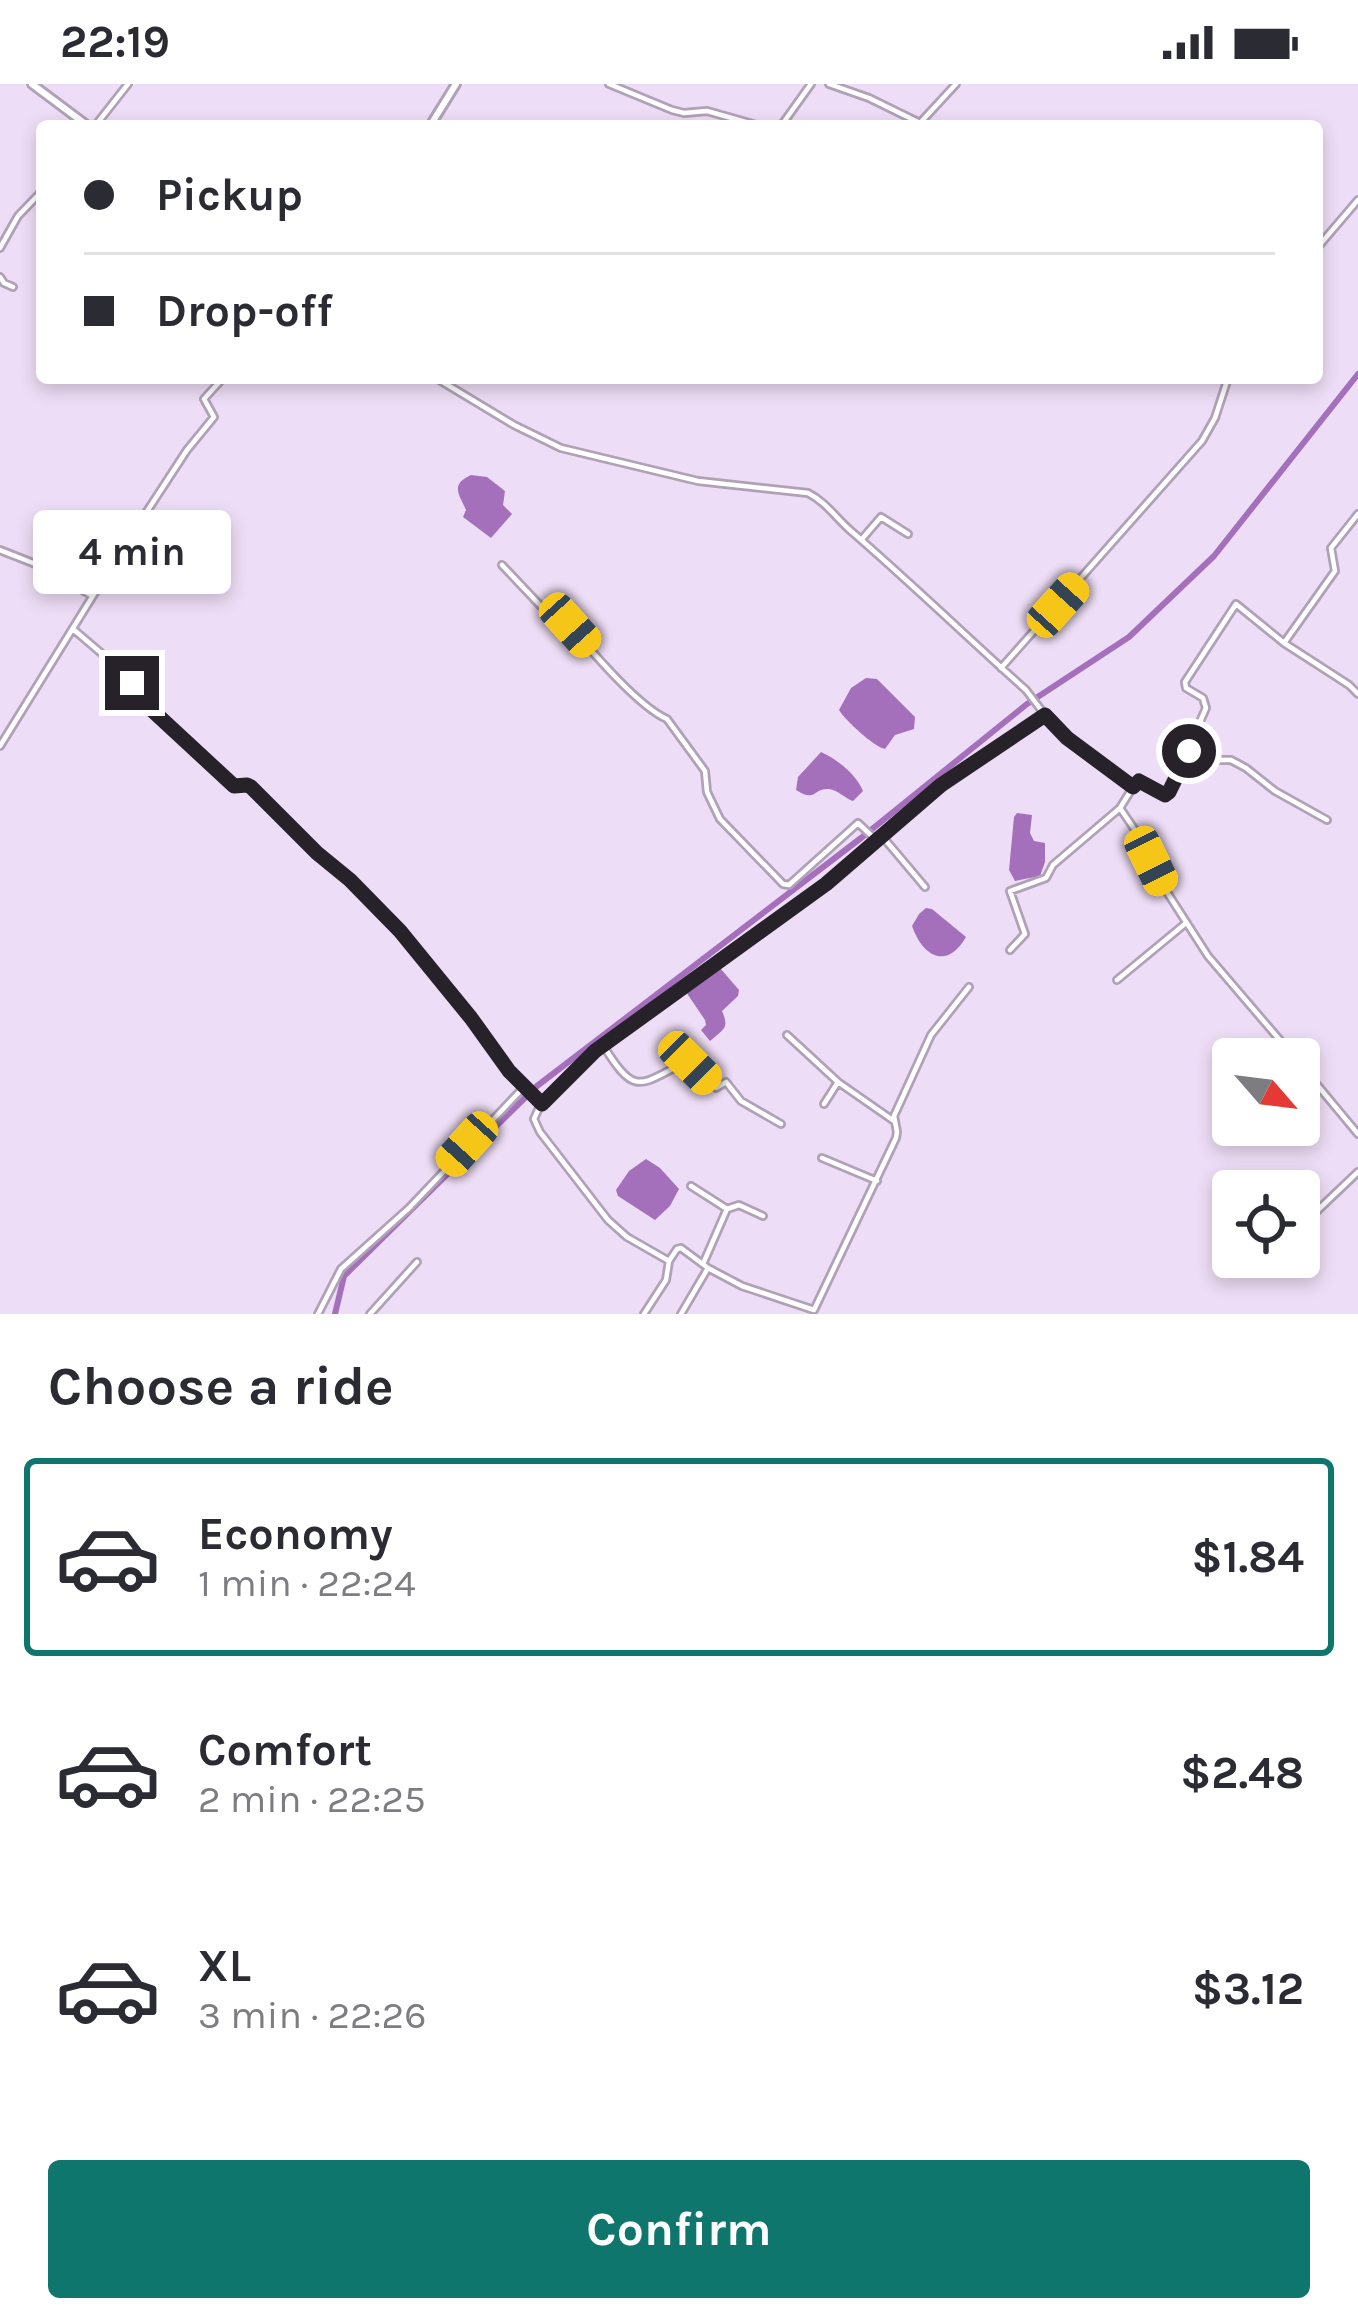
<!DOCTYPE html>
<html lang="en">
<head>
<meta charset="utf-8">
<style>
	:root { --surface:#fff; --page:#f2f2f3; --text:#2b2b33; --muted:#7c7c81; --line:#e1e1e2; --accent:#0f766e }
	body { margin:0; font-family:Karla,sans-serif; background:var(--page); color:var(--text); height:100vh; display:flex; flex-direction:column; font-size:45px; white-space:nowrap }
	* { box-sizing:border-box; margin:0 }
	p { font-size:39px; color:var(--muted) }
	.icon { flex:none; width:66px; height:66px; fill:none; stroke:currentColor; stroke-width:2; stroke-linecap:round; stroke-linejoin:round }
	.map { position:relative; height:1230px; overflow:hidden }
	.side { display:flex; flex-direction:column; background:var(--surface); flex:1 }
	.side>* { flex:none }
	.hud { position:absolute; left:36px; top:36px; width:1287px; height:264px; border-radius:12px; box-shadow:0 6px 18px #0003; display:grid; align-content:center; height:264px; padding:0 48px; background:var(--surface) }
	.needle { width:78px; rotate:118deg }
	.controls { position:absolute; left:1212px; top:954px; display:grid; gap:24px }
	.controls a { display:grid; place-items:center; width:108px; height:108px; border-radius:12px; background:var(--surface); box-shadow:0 6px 18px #0003; font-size:60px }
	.end { position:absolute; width:54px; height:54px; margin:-27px; border:15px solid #27212a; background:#fff; box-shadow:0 0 0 6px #fff }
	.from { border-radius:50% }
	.bubble { position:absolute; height:84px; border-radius:12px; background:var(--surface); box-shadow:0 6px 18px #0003; font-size:39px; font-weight:700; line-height:84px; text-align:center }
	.car { position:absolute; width:36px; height:72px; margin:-36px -18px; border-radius:15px; box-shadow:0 0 9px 3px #0007; background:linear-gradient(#f5c518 24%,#345 0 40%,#f5c518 0 76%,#345 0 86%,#f5c518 0) }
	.hud b { display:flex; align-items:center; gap:42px; height:114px; font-size:45px }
	.hud b+b { border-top:3px solid var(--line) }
	.hud i { width:30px; height:30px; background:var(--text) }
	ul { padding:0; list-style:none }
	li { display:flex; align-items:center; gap:36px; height:198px; margin:0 24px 18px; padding:0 24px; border:6px solid transparent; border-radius:12px }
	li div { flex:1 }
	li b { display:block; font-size:45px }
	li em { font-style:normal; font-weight:700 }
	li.current { border-color:var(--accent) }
	li>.icon { width:108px; height:108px; stroke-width:1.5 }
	h2 { padding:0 48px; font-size:54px; line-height:144px }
	.primary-button { display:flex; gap:24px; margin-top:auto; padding:24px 48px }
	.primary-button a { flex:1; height:138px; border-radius:12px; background:var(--accent); color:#fff; font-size:48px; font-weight:700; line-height:138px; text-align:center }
	.status { display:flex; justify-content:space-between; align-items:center; height:84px; padding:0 60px; background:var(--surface); direction:ltr }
	.status svg { height:33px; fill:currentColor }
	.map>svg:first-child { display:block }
	.water { fill:#a470bc }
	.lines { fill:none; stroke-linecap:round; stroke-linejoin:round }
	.canal { stroke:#a470bc; stroke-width:6 }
	.minor-casing { stroke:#b0a1b7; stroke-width:10 }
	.tertiary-casing { stroke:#b0a1b7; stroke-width:12 }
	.minor { stroke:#fff; stroke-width:4.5 }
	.tertiary { stroke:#fff; stroke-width:6 }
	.route { stroke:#27212a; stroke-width:15 }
</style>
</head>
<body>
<div class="status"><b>22:19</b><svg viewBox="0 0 49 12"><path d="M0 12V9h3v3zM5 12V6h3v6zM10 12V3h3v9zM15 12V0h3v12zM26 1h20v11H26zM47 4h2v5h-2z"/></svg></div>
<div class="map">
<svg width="1358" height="1230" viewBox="0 0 1358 1230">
	<rect width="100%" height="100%" fill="#eeddf6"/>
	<path class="water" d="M471,391L487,393L505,407L503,421L512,430L491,454L463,433L466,426C460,411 449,401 471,391Z
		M866,594L877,595L915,633L914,645L895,651L885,665C874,663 845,636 839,626L851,604Z
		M821,668C838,676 856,690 863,707L853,717C846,715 838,706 829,705C812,704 817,719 796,706L798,693Z
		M1017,729L1032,731L1030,749L1034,757L1045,759V778L1040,792L1015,797L1009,786L1014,733Z
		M926,824L932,825L966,853C947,886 923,873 912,842L919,830Z
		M720,884L739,906L738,912L722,927C730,945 723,945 710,957L701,946L706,941L705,936L686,908Z
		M646,1075L660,1084L679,1105L670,1122L655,1136L618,1112L616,1106L629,1087Z"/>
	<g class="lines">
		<path class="canal" d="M335,1230L344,1192L537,1002L861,754L1027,620L1129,553L1214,472L1358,290"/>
		<defs>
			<path id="minor" d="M609,0L672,26L684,29L707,27L760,42
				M829,0L869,14L920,39L956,0
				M95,42L128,0
				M781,42L811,0
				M0,164L18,132L42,107
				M1317,164L1358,116
				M0,193L4,199L13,203
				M436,294L514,341L561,364L698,397L808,409C826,418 836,434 851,447C910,498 967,553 1026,606L1045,631
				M862,455L881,433L908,450
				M0,466L38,481L91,511
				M502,481L553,535H564C587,562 637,622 667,635L705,687L707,708L720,735L783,800L789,801L858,739L876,756
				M73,545L114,580L153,627L219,690L234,702L251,703L317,769L350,796L400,847L471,934L509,987L542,1020
				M1284,559L1335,487L1331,464L1358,430
				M1001,584L1202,357L1215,334L1228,294
				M0,662L112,481L187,366L214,333L204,315L223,294
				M1189,667L1211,676H1231L1246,684L1275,707L1327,736
				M1133,703L1120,724L1141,755L1163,802L1208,872L1296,975
				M882,752L925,803
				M1010,866L1025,850L1010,807L1046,794L1053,781L1120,724
				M1117,896L1186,839
				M787,951L838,998
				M603,961C636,1015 640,1000 688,977L716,1004L726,998L741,1017L781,1040
				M1299,979L1358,1050
				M824,1020L838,998L894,1037
				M822,1074L877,1097
				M691,1102L727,1125
				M1299,1144L1358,1088
				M703,1180L727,1125L739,1121L763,1132
				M708,1184L681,1164L677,1165L669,1177L627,1153L608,1136L540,1048L534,1035L538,1026L595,967L826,800L941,701L1045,631L1067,654L1133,703L1139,697L1165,711L1169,708L1206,624L1203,614L1186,604L1185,598L1236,520L1284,559L1349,601L1358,610
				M1265,1184L1273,1173
				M318,1230L341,1185L409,1124L524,1003
				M370,1230L417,1178
				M644,1230L666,1196L669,1177
				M681,1230L708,1184L742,1202L814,1226L896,1054L897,1048L894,1032L931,951L969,903"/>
			<path id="tertiary" d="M32,0L88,42
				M430,42L456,0"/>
		</defs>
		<use href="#minor" class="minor-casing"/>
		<use href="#tertiary" class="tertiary-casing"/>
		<use href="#minor" class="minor"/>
		<use href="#tertiary" class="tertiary"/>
	</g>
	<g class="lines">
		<path class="route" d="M132,599L153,627L234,702L247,701L251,703L317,769L350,796L400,847L471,934L509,987L542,1020L595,967L826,800L941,701L1045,631L1067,654L1133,703L1139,697L1165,711L1169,708L1189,667"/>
	</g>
</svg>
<div class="controls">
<a><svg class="needle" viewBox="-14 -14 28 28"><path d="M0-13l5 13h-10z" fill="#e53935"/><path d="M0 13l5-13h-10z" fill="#7c7c81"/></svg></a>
<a><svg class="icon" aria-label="locate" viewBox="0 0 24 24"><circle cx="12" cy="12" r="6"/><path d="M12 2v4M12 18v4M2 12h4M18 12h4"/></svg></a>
</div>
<i class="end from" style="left:1189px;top:667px"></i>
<i class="end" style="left:132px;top:599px"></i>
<div class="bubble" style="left:33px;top:426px;width:198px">4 min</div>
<i class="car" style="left:1058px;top:521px;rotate:42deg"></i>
<i class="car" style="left:570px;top:541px;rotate:138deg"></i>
<i class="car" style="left:1151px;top:777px;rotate:154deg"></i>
<i class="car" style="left:690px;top:979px;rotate:135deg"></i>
<i class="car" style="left:467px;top:1060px;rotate:222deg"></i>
<div class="hud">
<b><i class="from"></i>Pickup</b>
<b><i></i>Drop-off</b>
</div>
</div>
<section class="side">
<h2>Choose a ride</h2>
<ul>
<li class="current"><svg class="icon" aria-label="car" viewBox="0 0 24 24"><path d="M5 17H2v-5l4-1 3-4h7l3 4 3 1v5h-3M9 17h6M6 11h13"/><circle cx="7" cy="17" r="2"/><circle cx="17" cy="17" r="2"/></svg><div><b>Economy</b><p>1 min · 22:24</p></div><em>$1.84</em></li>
<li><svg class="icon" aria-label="car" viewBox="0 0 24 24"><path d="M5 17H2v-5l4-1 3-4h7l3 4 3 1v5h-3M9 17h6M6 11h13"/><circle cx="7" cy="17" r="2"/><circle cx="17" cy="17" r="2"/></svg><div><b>Comfort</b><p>2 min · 22:25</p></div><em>$2.48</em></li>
<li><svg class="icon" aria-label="car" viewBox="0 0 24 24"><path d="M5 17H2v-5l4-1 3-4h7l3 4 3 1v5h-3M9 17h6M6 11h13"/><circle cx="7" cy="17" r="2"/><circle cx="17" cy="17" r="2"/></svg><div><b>XL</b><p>3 min · 22:26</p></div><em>$3.12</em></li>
</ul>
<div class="primary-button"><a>Confirm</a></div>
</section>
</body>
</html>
